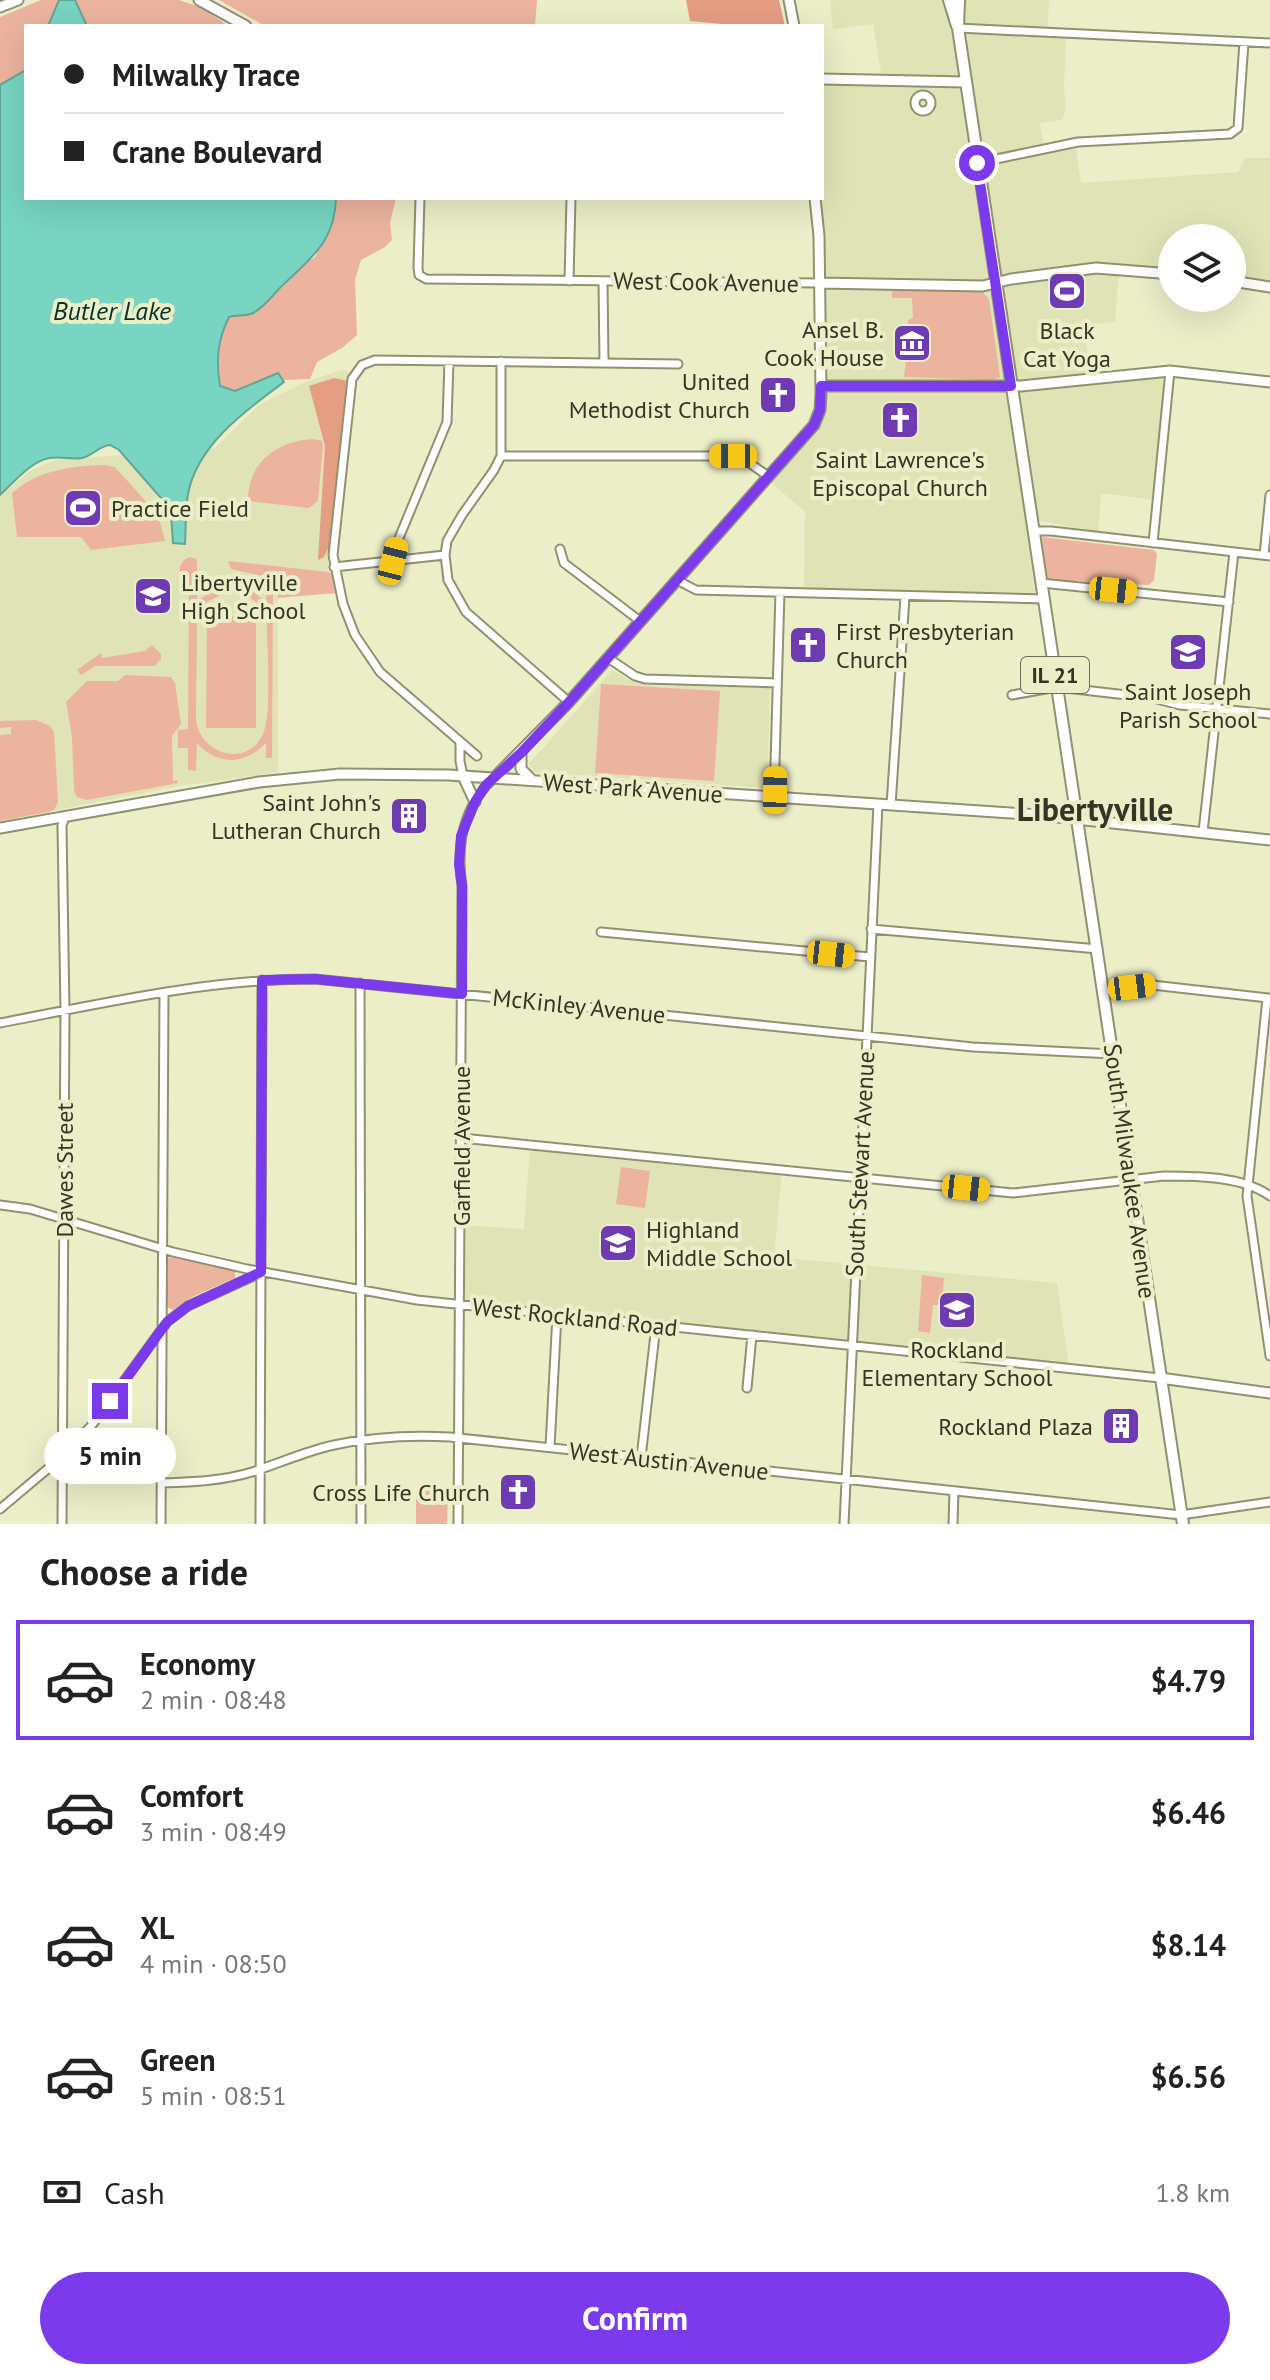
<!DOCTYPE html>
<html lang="en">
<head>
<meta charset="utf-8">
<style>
	:root { --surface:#fff; --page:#f6f6f6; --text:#222; --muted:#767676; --line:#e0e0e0; --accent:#7c3aed }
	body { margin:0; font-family:"PT Sans",sans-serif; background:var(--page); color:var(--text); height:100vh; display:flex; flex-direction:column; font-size:30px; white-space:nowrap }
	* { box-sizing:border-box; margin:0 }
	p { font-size:26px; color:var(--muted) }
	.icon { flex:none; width:44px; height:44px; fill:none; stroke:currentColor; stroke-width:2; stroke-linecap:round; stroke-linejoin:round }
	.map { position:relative; height:1524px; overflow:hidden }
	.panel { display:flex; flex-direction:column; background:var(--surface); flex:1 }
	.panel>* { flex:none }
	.guide { position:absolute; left:24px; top:24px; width:800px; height:176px; border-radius:0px; box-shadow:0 8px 32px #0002; display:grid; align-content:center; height:176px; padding:0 40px; background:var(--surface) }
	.tools { position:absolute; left:1158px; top:224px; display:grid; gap:16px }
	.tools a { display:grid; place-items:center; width:88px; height:88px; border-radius:50%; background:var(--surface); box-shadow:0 8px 32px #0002; font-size:40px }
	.end { position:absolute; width:36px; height:36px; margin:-18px; border:10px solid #7c3aed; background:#fff; box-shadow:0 0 0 4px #fff }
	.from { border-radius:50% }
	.bubble { position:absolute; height:56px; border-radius:28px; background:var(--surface); box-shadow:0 8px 32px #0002; font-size:26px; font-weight:700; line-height:56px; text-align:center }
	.car { position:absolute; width:24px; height:48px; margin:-24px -12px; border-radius:10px; box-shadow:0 0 6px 2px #0007; background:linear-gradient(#f5c518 24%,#345 0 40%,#f5c518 0 76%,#345 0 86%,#f5c518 0) }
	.guide b { display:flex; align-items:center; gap:28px; height:76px; font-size:30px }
	.guide b+b { border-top:2px solid var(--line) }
	.guide i { width:20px; height:20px; background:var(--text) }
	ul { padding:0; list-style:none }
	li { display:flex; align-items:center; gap:24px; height:120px; margin:0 16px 12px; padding:0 24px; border:4px solid transparent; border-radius:0px }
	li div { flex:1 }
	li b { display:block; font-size:30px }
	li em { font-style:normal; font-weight:700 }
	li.selected { border-color:var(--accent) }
	li>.icon { width:72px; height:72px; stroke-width:1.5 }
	h2 { padding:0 40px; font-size:36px; line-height:96px }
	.pay { display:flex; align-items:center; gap:20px; height:88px; padding:0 40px; font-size:30px }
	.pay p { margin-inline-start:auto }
	.action { display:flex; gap:16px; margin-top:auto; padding:16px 40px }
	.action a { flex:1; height:92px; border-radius:48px; background:var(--accent); color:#fff; font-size:32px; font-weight:700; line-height:92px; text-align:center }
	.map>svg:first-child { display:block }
	.built { fill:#e0e3b6 }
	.green { fill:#ecb49f; fill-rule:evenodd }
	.forest { fill:#e69e83 }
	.water { fill:#77d5c2; stroke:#63a594; stroke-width:2 }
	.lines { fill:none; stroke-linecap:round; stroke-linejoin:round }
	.street-casing { stroke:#90916f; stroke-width:11 }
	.secondary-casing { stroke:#90916f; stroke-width:13 }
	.primary-casing { stroke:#90916f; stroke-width:14 }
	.street { stroke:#fff; stroke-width:7 }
	.secondary { stroke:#fff; stroke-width:9 }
	.primary { stroke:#fff; stroke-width:10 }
	.route { stroke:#7c3aed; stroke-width:10 }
	.labels { text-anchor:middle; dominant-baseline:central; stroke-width:8; stroke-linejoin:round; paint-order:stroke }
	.shield { fill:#eceec8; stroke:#6c6c57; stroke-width:2 }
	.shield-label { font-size:22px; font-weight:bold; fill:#353527 }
	.street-label { font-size:24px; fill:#353527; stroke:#eceec8 }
	.poi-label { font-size:24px; fill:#353527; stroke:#eceec8; text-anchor:end }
	.water-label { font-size:26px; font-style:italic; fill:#03322a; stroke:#eceec8 }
	.district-label { font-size:32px; font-weight:bold; fill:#353527; stroke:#eceec8 }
</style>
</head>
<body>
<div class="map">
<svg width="1270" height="1524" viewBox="0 0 1270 1524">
	<rect width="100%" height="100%" fill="#eceec8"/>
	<path class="built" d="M830,0H1049L1047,35L1066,36L1064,88L1066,108L1062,120L1040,123L1045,152L1076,147L1081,183L1238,172L1245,158H1270V292L1232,285V238H1172V279L1119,274L1115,322L1084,325L1090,374L1169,365L1174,377L1163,501L1101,493L1098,532L1042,521H1025L1035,594L804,588L805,512L768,480L820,422L824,410L823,243L820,198H822V83L883,84L873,24L833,29Z
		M342,370L350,372L327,555L332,579L278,598V772L180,786L0,821V496L28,472L54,460L215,448L260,404L308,381Z
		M612,670L630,680L648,685L770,688L767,788L533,772L529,764Z
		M530,1145L782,1171L774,1257L1057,1283L1069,1367L461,1305V1225L524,1229Z"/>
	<path class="green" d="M41,0H59L48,26H26V70L0,85V17Z
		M75,0H179L203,8L228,26H87Z
		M219,0H537L535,26H265Z
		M336,198H396L390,223L392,240L385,247L361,260L355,280L357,335L342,348L317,362L310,379L283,380L278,373L235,391L220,386L218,344L229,317L256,312L294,276L302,264L315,257L336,213Z
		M892,287L982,292L989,299L1000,377L993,380L904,377L906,360L922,346L921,330H908V320L913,318L912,298H892Z
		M313,439L322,441L323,445L318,501L309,508L248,501C248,462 277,441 313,439Z
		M104,465L115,467L158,515L165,541L91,550L81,537H17L12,493C38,470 71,466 104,465Z
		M1042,537L1154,550L1157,554L1154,580L1149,585L1047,580Z
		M190,557L197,559V603C218,581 245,580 266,603L267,586L273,587L272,758H266V743C245,765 217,766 197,743L196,771L188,770V748H178V730L188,729L189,583L180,582V566L184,560ZM226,592C249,591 264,604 267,627C267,651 272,714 263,734C247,769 199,754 196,719L197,621L207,602Z
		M228,561L328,572L332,574L336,593L278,598L276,579L231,569Z
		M207,616H256V728H206Z
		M152,645L161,654V659L155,666H95L81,675L77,670L101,653L102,658L145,651Z
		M125,675L171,677L175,683L181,724L172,736L173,781L177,780L178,783L87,800L77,797L74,791L72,737L66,702L87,681H118Z
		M601,684L720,691L714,781L595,773Z
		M36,720L50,726L54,732L58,802L54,810L49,812L0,821V735L11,734V727L0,728V721Z
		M621,1167L650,1171L645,1208L616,1204Z
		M173,1257L235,1271V1278L192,1297L173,1310L167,1307V1258Z
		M922,1275L944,1278L942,1305H933L930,1333L918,1331Z
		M416,1491H448L447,1524H416Z"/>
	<path class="forest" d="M686,0H779L785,26H743L690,21Z
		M334,378L348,381L330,545L324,557L318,560L325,446L309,386Z"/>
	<path class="water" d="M59,0H75L87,26H48Z
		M26,70V198H336C335,241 312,257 284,284C274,293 265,307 253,313C245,317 237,314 229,317C217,341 216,361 220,386L235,391L278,373L284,382C246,410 197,445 188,494C185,510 186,528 185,544L173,543L171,514L161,498L119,450L110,445C99,446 94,455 82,458C72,460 61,456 50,458C32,460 13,483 0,495V85Z"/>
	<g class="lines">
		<defs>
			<path id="street" d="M958,28L1270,43
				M915 103a8 8 0 1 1 16 0a8 8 0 1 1-16 0Z
				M977,163L1078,142L1230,134L1238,128L1244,42
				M420,198L418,268L419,275L426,279L819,283
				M569,281L571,198
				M603,281L604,363
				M501,361V456L494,470L462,515L447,541L445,555L448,580L466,612L569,702
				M501,456H733L748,462L768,476
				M1033,531H1051L1270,556
				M1153,543L1170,371
				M560,549L564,563L640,621
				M1264,555L1270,495
				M393,561L399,538L447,422L449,361
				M334,567L445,555
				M677,580L696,590L1044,599
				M1041,583L1229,602
				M608,658L635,676L645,679L777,683
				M1012,695L1057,687L1153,698L1180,705L1270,714
				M460,741V761L463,776
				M477,756L380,672L355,635L343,604L333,555L352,379L362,365L375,360L678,364
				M774,797L780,592
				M891,805L905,597
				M1203,832L1234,552
				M871,929L1098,949
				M601,932L870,957
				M360,983L361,1524
				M1104,991L1152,985L1268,998
				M1267,998L1247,1196L1270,1356
				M0,1023C104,1003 208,979 315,979L973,1047L1113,1054
				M461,1138L1013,1193L1164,1176C1198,1176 1242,1176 1270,1196
				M0,1205L30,1209L173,1252L247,1269L417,1300L1160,1378
				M747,1388L752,1335
				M550,1447L557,1315
				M641,1458L656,1325
				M161,1483C191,1482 223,1481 252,1472C280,1463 306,1451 334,1445C372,1437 411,1435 450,1437L1181,1515L1270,1502
				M0,1509L63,1456L92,1425L167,1322L188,1306L260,1273
				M62,1524L65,1011L62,825L65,817
				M161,1524L164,993
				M260,1524L262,980
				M458,1524L462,886C456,846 463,806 494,778
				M844,1524L878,804
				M953,1524L954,1491"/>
			<path id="secondary" d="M199,0L246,26
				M789,0L794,26
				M0,7L18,0
				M822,79L965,82
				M1232,281L1270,287
				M819,283L983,286L1011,279L1096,268L1172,274
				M821,386H1021L1170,371L1270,382
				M521,753V769L531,779
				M463,776L475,802
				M494,778L569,702L814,425L820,410L821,394L819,236L815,198
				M0,828L259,782L340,774L449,775L1039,815L1270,840
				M1160,1378L1270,1393"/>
			<path id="primary" d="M949,0L957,26
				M959,0L958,28L1183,1524"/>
		</defs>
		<use href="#street" class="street-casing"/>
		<use href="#secondary" class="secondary-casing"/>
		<use href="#primary" class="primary-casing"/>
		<use href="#street" class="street"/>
		<use href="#secondary" class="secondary"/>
		<use href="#primary" class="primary"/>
	</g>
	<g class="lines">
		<path class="route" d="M110,1401L167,1322L188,1306L261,1272L262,980L315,979L462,994V886L459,864L461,836L475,802L486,785L521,753L569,702L814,425L820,410L821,386H1011L977,163"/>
	</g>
	<defs>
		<symbol id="stadium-square" viewBox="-11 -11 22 22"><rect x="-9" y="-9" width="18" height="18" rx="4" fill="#6e3bb2" stroke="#eceec8"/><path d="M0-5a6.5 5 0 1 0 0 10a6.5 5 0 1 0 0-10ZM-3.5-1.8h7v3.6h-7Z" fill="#fff"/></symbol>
		<symbol id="museum-square" viewBox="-11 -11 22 22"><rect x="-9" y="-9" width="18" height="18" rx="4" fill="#6e3bb2" stroke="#eceec8"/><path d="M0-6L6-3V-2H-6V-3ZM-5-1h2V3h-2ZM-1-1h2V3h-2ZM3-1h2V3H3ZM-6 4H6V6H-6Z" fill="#fff"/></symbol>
		<symbol id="church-square" viewBox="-11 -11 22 22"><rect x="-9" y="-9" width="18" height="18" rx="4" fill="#6e3bb2" stroke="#eceec8"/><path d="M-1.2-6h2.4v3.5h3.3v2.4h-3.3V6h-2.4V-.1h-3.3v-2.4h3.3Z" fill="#fff"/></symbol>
		<symbol id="school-square" viewBox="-11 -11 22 22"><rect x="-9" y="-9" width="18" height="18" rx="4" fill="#6e3bb2" stroke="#eceec8"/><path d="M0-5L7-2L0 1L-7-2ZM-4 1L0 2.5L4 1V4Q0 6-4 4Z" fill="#fff"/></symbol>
		<symbol id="building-square" viewBox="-11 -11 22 22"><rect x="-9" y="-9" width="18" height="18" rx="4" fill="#6e3bb2" stroke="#eceec8"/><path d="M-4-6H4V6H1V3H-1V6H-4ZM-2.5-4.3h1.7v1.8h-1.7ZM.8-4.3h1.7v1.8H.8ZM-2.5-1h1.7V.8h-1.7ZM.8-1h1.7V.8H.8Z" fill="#fff"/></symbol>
	</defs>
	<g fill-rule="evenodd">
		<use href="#stadium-square" x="1045" y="269" width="44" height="44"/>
		<use href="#museum-square" x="890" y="321" width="44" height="44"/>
		<use href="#church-square" x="756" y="373" width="44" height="44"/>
		<use href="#church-square" x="878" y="398" width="44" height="44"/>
		<use href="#stadium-square" x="61" y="486" width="44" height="44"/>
		<use href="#school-square" x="131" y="574" width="44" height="44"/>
		<use href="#church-square" x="786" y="623" width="44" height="44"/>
		<use href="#school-square" x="1166" y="630" width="44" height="44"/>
		<use href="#building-square" x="387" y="794" width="44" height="44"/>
		<use href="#school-square" x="596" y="1221" width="44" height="44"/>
		<use href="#school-square" x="935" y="1288" width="44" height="44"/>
		<use href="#building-square" x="1099" y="1404" width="44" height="44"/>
		<use href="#church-square" x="496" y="1470" width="44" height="44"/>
	</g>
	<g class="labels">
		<rect class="shield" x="1021" y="657" width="68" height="36" rx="6"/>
		<g class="shield-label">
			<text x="1055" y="675">IL 21</text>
		</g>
		<g class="street-label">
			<text transform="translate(706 282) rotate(1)">West Cook Avenue</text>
			<text transform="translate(633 788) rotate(4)">West Park Avenue</text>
			<text transform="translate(579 1006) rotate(6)">McKinley Avenue</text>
			<text transform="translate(461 1146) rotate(-90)">Garfield Avenue</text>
			<text transform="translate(860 1164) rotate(-87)">South Stewart Avenue</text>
			<text transform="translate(64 1170) rotate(-90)">Dawes Street</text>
			<text transform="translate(1130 1171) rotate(82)">South Milwaukee Avenue</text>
			<text transform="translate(575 1317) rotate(6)">West Rockland Road</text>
			<text transform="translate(669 1461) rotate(6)">West Austin Avenue</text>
		</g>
		<g class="poi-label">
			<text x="884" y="329">Ansel B.<tspan x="884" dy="28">Cook House</tspan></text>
			<text x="1067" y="330" text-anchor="middle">Black<tspan x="1067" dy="28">Cat Yoga</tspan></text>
			<text x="750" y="381">United<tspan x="750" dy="28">Methodist Church</tspan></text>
			<text x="900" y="459" text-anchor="middle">Saint Lawrence's<tspan x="900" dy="28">Episcopal Church</tspan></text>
			<text x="111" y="508" text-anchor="start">Practice Field</text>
			<text x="181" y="582" text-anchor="start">Libertyville<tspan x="181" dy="28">High School</tspan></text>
			<text x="836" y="631" text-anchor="start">First Presbyterian<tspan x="836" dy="28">Church</tspan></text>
			<text x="1188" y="691" text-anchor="middle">Saint Joseph<tspan x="1188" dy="28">Parish School</tspan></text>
			<text x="381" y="802">Saint John's<tspan x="381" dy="28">Lutheran Church</tspan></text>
			<text x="646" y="1229" text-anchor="start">Highland<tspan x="646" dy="28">Middle School</tspan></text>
			<text x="957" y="1349" text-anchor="middle">Rockland<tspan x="957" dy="28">Elementary School</tspan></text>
			<text x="1093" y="1426">Rockland Plaza</text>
			<text x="490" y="1492">Cross Life Church</text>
		</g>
		<g class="water-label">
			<text x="112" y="310">Butler Lake</text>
		</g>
		<g class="district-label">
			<text x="1095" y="809">Libertyville</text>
		</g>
	</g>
</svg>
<div class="tools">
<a><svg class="icon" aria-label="layers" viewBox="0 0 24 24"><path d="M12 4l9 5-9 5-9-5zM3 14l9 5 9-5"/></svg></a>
</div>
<i class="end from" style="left:977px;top:163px"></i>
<i class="end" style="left:110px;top:1401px"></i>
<div class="bubble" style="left:44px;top:1428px;width:132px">5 min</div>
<i class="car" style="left:733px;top:456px;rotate:270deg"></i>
<i class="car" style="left:393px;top:561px;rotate:14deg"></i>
<i class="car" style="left:1113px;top:590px;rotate:96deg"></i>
<i class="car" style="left:775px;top:790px;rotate:1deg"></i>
<i class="car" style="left:831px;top:954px;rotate:96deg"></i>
<i class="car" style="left:1132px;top:987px;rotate:83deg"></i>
<i class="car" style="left:966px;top:1188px;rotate:96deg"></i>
<div class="guide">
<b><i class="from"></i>Milwalky Trace</b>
<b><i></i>Crane Boulevard</b>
</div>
</div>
<section class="panel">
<h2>Choose a ride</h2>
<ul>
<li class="selected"><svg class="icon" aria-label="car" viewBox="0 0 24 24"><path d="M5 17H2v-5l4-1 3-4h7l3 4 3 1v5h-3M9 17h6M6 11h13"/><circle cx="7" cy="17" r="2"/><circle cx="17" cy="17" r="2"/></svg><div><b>Economy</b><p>2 min · 08:48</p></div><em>$4.79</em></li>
<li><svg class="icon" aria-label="car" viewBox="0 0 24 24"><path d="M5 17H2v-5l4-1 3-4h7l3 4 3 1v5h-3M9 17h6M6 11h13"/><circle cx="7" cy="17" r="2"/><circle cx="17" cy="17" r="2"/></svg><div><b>Comfort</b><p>3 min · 08:49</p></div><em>$6.46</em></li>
<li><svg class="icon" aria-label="car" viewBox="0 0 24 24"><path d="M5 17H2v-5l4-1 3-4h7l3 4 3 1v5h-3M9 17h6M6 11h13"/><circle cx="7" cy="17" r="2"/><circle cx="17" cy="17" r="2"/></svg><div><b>XL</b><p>4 min · 08:50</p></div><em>$8.14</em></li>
<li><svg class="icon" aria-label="car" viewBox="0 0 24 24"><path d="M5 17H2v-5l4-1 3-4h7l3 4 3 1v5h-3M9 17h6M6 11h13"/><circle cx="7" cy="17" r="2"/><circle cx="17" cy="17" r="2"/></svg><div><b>Green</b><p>5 min · 08:51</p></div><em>$6.56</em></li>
</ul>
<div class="pay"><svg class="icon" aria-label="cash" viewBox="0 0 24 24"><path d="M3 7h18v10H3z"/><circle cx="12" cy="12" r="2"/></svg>Cash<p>1.8 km</p></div>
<div class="action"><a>Confirm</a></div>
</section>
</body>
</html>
